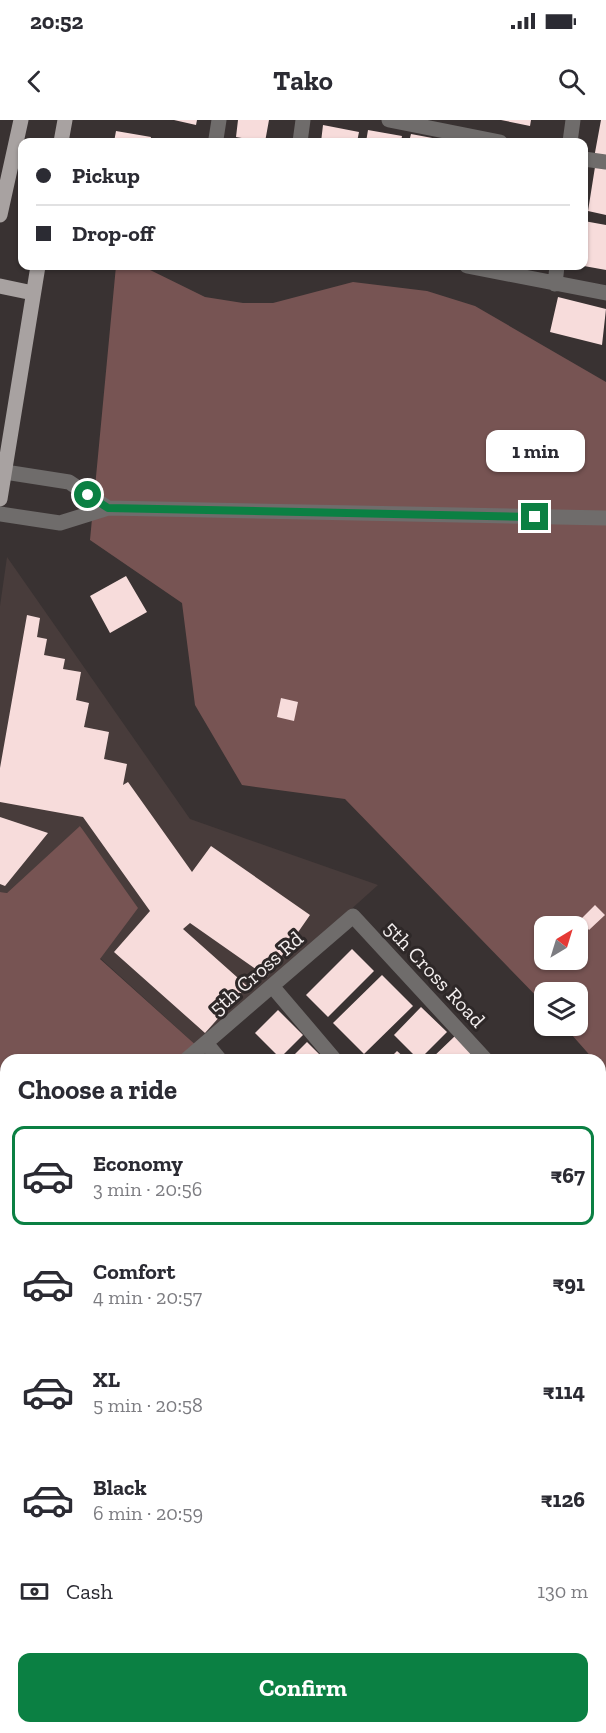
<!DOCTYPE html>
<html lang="en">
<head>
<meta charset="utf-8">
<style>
	:root { --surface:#fff; --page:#f7f7f7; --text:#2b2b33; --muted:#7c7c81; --line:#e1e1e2; --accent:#0b8043 }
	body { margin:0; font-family:"Zilla Slab",serif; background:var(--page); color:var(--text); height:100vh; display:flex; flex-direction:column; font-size:22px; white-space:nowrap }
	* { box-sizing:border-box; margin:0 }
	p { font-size:20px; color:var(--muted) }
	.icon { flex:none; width:33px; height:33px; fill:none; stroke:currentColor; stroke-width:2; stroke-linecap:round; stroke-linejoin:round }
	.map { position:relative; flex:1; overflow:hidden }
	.drawer { position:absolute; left:0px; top:934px; width:606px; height:680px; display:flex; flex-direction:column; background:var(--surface); border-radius:18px 18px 0 0; box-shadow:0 2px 4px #0004 }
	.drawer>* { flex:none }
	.top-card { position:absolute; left:18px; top:18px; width:570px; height:132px; border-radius:12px; box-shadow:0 2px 4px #0004; display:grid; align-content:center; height:132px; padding:0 18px; background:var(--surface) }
	.needle { width:39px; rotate:38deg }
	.fabs { position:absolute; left:534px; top:796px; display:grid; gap:12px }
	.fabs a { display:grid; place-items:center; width:54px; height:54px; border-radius:12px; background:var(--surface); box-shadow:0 2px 4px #0004; font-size:30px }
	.end { position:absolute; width:27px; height:27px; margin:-14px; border:8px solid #0b8043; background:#fff; box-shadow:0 0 0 3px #fff }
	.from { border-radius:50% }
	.bubble { position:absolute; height:42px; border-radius:12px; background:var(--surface); box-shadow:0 2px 4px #0004; font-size:20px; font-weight:800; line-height:42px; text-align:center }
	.top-card b { display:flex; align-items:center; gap:21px; height:57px; font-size:22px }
	.top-card b+b { border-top:2px solid var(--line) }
	.top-card i { width:15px; height:15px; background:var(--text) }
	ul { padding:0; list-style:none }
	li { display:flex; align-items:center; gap:18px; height:99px; margin:0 12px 9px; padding:0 6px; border:3px solid transparent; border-radius:12px }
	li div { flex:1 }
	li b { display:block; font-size:22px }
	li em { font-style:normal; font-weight:800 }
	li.current { border-color:var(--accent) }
	li>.icon { width:54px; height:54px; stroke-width:1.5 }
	h2 { padding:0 18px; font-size:27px; line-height:72px }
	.pay { display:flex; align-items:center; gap:15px; height:66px; padding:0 18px; font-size:22px }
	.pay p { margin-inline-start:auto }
	.cta { display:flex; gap:12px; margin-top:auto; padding:12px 18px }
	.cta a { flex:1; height:69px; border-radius:12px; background:var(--accent); color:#fff; font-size:24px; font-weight:800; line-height:69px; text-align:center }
	.status { display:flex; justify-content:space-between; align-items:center; height:42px; padding:0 30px; background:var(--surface); direction:ltr }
	.status svg { height:16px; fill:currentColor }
	header { display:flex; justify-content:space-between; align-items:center; height:78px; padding:0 18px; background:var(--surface); font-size:27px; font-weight:800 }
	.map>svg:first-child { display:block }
	.built { fill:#483c3b }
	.green { fill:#775453; fill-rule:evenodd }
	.building { fill:#f7dcdb }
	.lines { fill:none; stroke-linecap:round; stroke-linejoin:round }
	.service { stroke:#6f6c6b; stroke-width:14 }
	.minor { stroke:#6f6c6b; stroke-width:15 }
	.tertiary { stroke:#6f6c6b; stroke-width:15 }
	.primary { stroke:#a8a2a1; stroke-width:15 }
	.route { stroke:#0b8043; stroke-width:8 }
	.labels { text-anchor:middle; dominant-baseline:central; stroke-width:6; stroke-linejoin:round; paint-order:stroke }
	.street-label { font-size:21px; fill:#f4efef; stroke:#2e2828 }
</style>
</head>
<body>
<div class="status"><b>20:52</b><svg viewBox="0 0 49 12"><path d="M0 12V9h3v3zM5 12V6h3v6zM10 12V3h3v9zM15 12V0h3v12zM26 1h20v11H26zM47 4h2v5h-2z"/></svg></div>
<header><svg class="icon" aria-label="back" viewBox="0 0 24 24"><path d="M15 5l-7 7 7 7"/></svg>Tako<svg class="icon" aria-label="search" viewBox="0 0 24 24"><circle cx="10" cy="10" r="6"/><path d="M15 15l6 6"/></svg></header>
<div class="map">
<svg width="606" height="1613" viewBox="0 0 606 1613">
	<rect width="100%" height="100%" fill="#393232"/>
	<path class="built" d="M7,437L190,699L378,765L198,927L100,838L81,706L7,773L0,772V486Z
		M0,1049L6,1051V1608H503L507,1613H0Z
		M600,1552L606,1559V1613H558L554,1608H600Z"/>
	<path class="green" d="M116,146L144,147L205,177L243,183H273L353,162L427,171L475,186L606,262V954L600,947V940H594L564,906H578V873H544V884L345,679L242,665L195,585L182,483L90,420ZM544,807H578V840H544Z
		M80,706L138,788L100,839L198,927L181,940H6V1002L0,1000V772L7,773Z
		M0,1208L6,1215V1288L0,1287Z
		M0,1320H6V1372L0,1376Z"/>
	<path class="building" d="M174,0H197L196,5Z
		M238,0H269L265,22L236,17Z
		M501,0H531L530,6Z
		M601,0H606V41L594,38Z
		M323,5L359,12L357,22H321Z
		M368,10L402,16L401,22H366Z
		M116,11L151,17L150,22H114Z
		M411,14L443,20V22H409Z
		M595,47L606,49V95L588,91Z
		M584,101L606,105V150L584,146Z
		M558,177L606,189L602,225L550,212Z
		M126,456L147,492L110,513L90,476Z
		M27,495L40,498L37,517L47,519L44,535L65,539L63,549L81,552L76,580L89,583L84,607L109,612L104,639L127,644L123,665L128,662L192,752L211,726L310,795L267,857L190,803L183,809L247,866L205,913L114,832L150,791L83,697L0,682V648Z
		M281,578L298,582L294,601L277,597Z
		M0,697L48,713L5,766L0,764Z
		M595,785L605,795L589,810L580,800Z
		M352,829L374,851L328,897L306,875Z
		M382,855L413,886L364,934L333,903Z
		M421,887L447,912L419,940L394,915Z
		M278,890L303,915L280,938L255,913Z
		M455,916L480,940H430Z
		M307,922L325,940H289Z
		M397,931L407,940H388Z
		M602,1059L606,1064V1132L600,1126Z
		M6,1183V1202L0,1194V1187Z
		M600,1336L606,1343V1351L600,1356Z
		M606,1355V1376L600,1381V1360Z
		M6,1393V1466L3,1468L0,1465V1398Z
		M600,1430L606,1437V1459L600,1463Z
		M601,1476L606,1482V1511L600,1516Z
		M606,1574V1605L600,1598V1579Z
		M172,1608H282L275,1613H165Z
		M475,1608H490L494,1613H468Z
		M565,1608H598L603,1613H565L563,1610Z"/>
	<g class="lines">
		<path class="service" d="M0,1150L6,1145
			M600,1157L606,1151
			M0,1300L6,1301
			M0,1578L6,1585
			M24,1608L27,1613
			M84,1608L88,1613
			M333,1613L339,1608"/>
		<path class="minor" d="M389,0L500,22
			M216,19L219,0
			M300,22L303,0
			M570,22L573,0
			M584,39L606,42
			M467,146L606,173
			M555,164L557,146
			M5,352L69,362L108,388
			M0,394L60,403L108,388L606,398
			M272,866L335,940
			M206,923L220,940
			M186,940L353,796L486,940
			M600,1256L606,1263
			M600,1302L606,1297
			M600,1411L606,1418
			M600,1535L606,1543"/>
		<path class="tertiary" d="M0,1021L6,1023
			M515,1608L520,1613"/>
		<path class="primary" d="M61,22L65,0
			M0,95L21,0
			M0,166L33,173
			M0,379L38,146"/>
	</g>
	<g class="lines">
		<path class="route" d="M88,375L108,388L535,397"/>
	</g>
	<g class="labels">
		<g class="street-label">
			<text transform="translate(256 853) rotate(-41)">5th Cross Rd</text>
			<text transform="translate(435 854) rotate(47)">5th Cross Road</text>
		</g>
	</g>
</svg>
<div class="fabs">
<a><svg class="needle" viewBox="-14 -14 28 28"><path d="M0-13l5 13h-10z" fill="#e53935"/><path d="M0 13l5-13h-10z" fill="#7c7c81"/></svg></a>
<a><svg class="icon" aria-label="layers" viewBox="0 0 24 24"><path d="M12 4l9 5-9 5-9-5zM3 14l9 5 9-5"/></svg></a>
</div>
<i class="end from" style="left:88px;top:375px"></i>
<i class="end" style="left:535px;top:397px"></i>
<div class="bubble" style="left:486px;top:310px;width:99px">1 min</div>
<div class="top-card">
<b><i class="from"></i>Pickup</b>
<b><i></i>Drop-off</b>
</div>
<section class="drawer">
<h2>Choose a ride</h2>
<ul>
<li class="current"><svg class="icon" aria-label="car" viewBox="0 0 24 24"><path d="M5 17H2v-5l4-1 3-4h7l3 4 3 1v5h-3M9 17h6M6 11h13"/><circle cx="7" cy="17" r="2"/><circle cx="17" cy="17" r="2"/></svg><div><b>Economy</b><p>3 min · 20:56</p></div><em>₹67</em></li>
<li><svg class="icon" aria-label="car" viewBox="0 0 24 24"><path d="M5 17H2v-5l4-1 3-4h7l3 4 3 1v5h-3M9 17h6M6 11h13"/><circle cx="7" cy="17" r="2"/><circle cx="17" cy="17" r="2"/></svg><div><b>Comfort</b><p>4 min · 20:57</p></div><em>₹91</em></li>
<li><svg class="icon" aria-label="car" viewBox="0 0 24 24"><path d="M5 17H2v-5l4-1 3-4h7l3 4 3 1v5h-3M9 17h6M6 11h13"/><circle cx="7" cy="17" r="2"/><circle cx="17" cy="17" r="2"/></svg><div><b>XL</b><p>5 min · 20:58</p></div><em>₹114</em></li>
<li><svg class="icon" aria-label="car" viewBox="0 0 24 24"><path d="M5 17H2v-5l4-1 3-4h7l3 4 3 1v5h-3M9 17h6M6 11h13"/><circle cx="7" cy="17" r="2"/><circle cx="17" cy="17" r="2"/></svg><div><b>Black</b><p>6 min · 20:59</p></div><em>₹126</em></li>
</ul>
<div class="pay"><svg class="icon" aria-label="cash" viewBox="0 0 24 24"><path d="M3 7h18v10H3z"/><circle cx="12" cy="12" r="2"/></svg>Cash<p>130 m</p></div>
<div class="cta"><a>Confirm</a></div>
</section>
</div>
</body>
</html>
